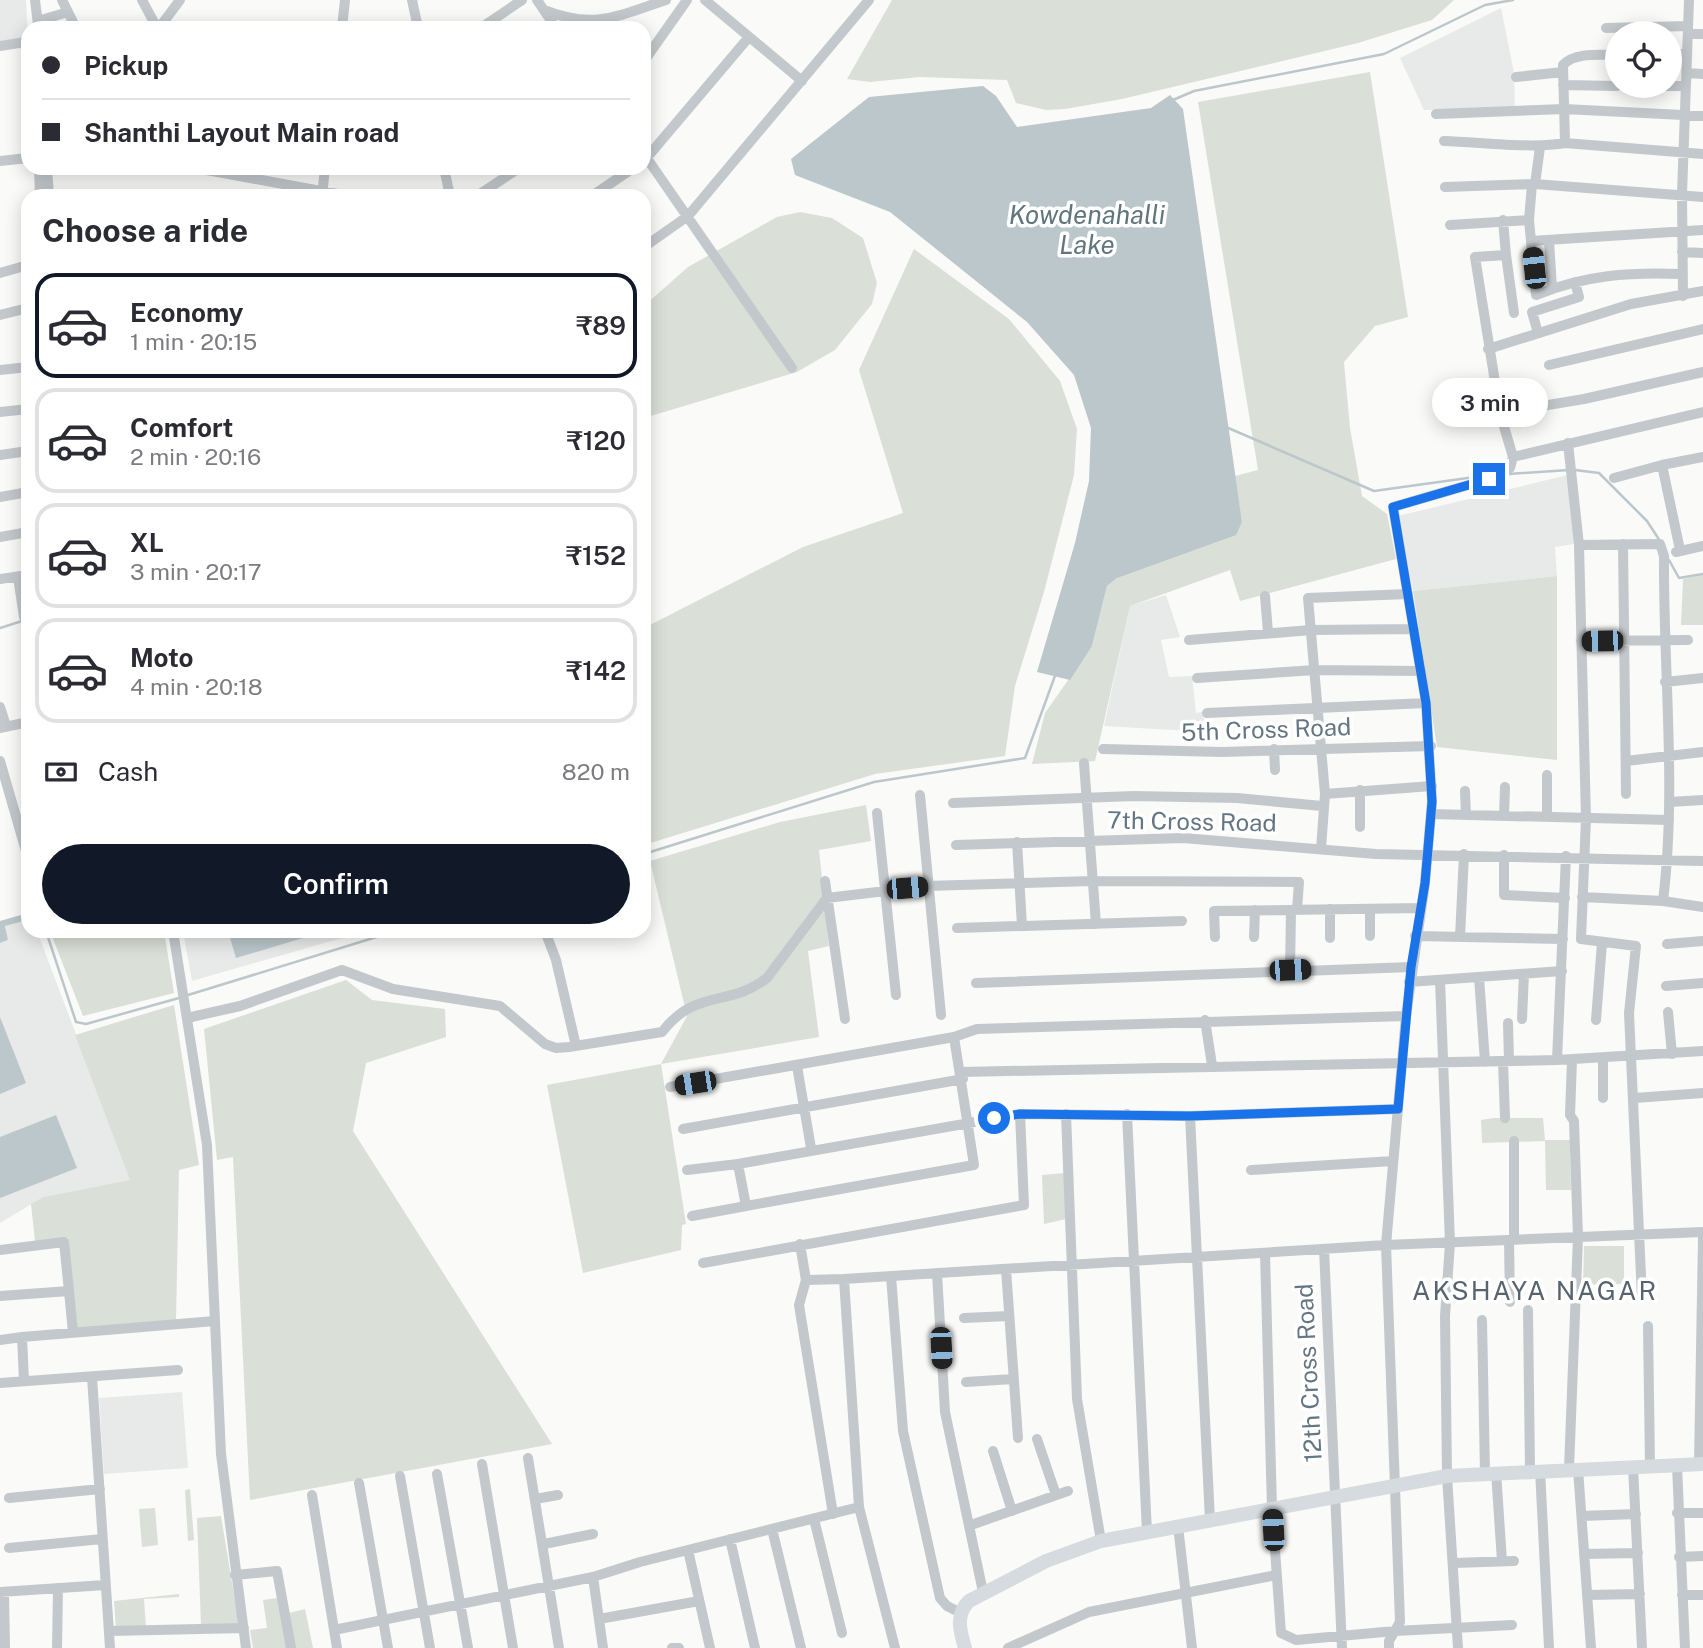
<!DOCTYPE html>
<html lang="en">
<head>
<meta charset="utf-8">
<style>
	:root { --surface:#fff; --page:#f7f7f7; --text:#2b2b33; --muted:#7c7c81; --line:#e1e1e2; --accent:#111827 }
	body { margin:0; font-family:"Public Sans",sans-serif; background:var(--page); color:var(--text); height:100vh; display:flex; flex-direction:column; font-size:26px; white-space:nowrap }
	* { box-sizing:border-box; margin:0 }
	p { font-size:23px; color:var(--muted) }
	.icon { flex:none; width:38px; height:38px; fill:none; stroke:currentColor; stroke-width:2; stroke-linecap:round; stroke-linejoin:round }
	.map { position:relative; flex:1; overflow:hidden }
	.details { position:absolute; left:21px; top:189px; width:630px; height:749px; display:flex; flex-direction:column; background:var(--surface); border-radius:21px; box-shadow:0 4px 18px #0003 }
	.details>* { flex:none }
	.banner { position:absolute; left:21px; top:21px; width:630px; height:154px; border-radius:21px; box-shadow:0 4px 18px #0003; display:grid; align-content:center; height:154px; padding:0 21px; background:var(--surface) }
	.buttons { position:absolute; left:1605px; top:21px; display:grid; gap:14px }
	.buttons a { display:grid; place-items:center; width:77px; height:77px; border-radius:50%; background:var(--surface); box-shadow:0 4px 18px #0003; font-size:35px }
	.end { position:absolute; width:32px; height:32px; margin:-16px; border:9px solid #1a73e8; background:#fff; box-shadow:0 0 0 4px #fff }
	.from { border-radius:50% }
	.bubble { position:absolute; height:49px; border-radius:24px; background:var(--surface); box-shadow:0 4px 18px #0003; font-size:23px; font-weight:600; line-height:49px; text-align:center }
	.car { position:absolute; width:21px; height:42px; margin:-21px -10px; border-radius:9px; box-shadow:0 0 5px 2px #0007; background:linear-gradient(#222 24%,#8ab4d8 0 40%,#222 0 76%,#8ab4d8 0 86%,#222 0) }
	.banner b { display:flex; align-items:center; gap:24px; height:66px; font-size:26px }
	.banner b+b { border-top:2px solid var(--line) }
	.banner i { width:18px; height:18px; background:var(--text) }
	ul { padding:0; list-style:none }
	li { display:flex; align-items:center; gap:21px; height:105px; margin:0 14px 10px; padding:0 7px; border:4px solid var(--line); border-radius:21px }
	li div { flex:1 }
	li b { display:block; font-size:26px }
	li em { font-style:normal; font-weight:600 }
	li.on { border-color:var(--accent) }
	li>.icon { width:63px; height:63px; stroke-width:1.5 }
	h2 { padding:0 21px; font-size:32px; line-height:84px }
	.pay { display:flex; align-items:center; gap:18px; height:77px; padding:0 21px; font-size:26px }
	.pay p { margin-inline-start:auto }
	.button { display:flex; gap:14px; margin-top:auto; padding:14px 21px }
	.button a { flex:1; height:80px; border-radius:42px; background:var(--accent); color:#fff; font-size:28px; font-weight:600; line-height:80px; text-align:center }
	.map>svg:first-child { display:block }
	.built { fill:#e8e9e9 }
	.green { fill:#dadfd7 }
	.water { fill:#bbc7cb }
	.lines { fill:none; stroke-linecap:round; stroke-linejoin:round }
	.stream { stroke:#bbc7cb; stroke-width:2.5 }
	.minor { stroke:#c3c8cc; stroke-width:10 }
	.major { stroke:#d6dbdf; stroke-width:14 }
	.route { stroke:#1a73e8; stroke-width:9 }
	.labels { text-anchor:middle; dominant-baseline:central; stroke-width:7; stroke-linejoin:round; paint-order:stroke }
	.street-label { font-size:24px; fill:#657683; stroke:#fff }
	.water-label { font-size:26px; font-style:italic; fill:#60757c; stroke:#fff }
	.neighbourhood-label { font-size:26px; letter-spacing:2px; fill:#57646e; stroke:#fff }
</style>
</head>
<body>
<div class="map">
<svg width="1703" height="1648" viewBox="0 0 1703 1648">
	<rect width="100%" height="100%" fill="#fafaf8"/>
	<path class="built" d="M0,0H26L28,38L0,43Z
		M1501,8L1514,73L1515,108L1424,110L1400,58Z
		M1568,475L1574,544L1555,547L1557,576L1413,591L1398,516Z
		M1166,595L1180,637L1161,640L1169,677L1192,676L1196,713L1202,712L1208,732L1104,726L1130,606Z
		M28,920V931H37L131,1180L43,1197L0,1223V943L8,940L5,926Z
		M183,931H345V937L192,981Z
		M182,1392L188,1468L104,1474L99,1398Z"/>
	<path class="green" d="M892,0H1454L1432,20L1358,43L1122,99L1065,109L1046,110L1016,103L1007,80L920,77L870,82L847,79Z
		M1370,72L1408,317L1375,326L1344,362L1350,428L1362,496L1387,514L1396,559L1240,601L1230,570L1130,606L1095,761L1032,764L1045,713L1092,646L1107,586L1117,578L1242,522L1235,476L1258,470L1198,102Z
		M800,212L832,218L863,238L877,283L872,304L835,350L797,372L644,418V306L688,267L777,217Z
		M914,249L1009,319L1060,381L1077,429L1074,475L1044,592L1015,686L1005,756L875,774L644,845V672L647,671L644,665V628L803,547L903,513L859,370Z
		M1703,575V625H1681L1683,579Z
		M1557,576V760L1437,747L1413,591Z
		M866,805L871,841L819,850L829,946L808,951L819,1037L661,1064L686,1224L682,1225L681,1250L583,1273L547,1085L661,1064L687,1016L650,861L780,822Z
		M50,931H164L174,993L83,1016Z
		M346,980L372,1000L445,1009L446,1037L366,1063L353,1131L552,1444L250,1500L233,1157L217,1160L204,1029Z
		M174,1005L199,1165L179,1170L176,1321L75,1329L68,1238L35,1241L31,1204L43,1197L130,1180L75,1035Z
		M1494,1118H1543L1545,1140H1570L1571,1190H1546L1545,1141L1482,1143L1481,1120Z
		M1065,1173L1066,1219L1044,1224L1042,1175Z
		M1584,1246H1624V1284L1583,1285Z
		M190,1489L194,1540L188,1541L185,1490Z
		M155,1508L158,1545L142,1547L139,1509Z
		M221,1516L239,1625H201L197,1518Z
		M179,1594V1597L144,1599L146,1628L116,1630L114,1601Z
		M285,1597L289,1613L305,1609L313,1648H253L250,1630L267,1628L263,1600Z"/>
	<path class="water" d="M983,86L996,96L1017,127L1151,108L1170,95L1183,109L1242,522L1236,535L1117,578L1107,586L1092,646L1070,680L1037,672L1075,543L1089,481L1091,428L1074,375L1027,322L890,212L795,175L791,159L869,97Z
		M28,913V920L5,926L8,940L0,943V921Z
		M228,931H301L303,938L236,958Z
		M0,1017L26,1083L0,1094Z
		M56,1115L77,1168L0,1198V1137Z"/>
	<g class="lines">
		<path class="stream" d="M1173,100L1194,91L1384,54L1485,5L1513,0
			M1226,427L1374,491L1482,476
			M1575,470L1599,473L1647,521L1660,541
			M1509,474L1569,470
			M1669,560L1679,578L1703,574
			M0,628L22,621
			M644,854L874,782L1025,758L1056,673
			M46,931L76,1022L86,1024L179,998
			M188,995L396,931"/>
		<path class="minor" d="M35,0L38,25
			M62,0L76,28
			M142,0L157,28
			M412,0L418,28
			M537,0L556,28
			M705,0L802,81
			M544,10C594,30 617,16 666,0
			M38,21L68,12
			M159,28L180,0
			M342,28L345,0
			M481,28L522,0
			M1606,28L1688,26
			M1688,34H1703
			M0,46L25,42L28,67
			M1670,54H1686
			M644,61L687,0
			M1687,73L1703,74
			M1516,77L1563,72
			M1563,85L1617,86
			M1641,86H1686
			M1436,114L1564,109L1703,116
			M1444,141C1480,142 1533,149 1565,143L1563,65C1575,52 1600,55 1617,55
			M1565,143L1703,154
			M644,154L792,368
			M0,161L28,158
			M644,161L749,37
			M39,168L40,196
			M47,168L49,196
			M196,168L348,196
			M444,168L450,196
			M1532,184L1529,220L1536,295C1585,275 1629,272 1681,274
			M1535,184L1540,147
			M1445,187L1535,184L1703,197
			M322,196L325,168
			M477,196L519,168
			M592,196L633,168
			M1450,225L1529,220
			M1531,241L1703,230
			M1549,241L1552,288
			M644,247L688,216L869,0
			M1682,252L1703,253
			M1506,255L1514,313
			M0,273L28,265
			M1683,296L1682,194L1689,0
			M0,315L28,308
			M1538,333L1532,312L1579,297L1575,282
			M1488,349L1631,304L1703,291
			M1549,365L1703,329
			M0,370L28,367
			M0,412L28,409
			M1500,413L1584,399L1703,372
			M1568,443L1579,545L1586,818L1581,939L1636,946L1629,1013L1642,1298
			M0,455L28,451
			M1513,457L1703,412
			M1614,478L1662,465
			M0,497L28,492
			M0,537L28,532
			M1623,544L1626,794
			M1579,545L1660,544L1664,556C1663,670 1677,787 1663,901
			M1680,550L1662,465L1703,457
			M1676,552L1703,546
			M18,577L24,617
			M0,579L28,575
			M1265,596L1268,632
			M27,629L28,633
			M1189,640L1311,630L1414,629
			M1581,641L1688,640
			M1197,678L1315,670L1421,671
			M1665,682L1703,678
			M0,707L6,726
			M1207,713L1426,703
			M0,728L28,722
			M1103,749L1222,752L1431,746
			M1274,749L1275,770
			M0,761L28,858
			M1626,761L1703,752
			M1084,763L1096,924
			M1547,775V817
			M1360,790V827
			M1465,791L1466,815
			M1325,794L1432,786
			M920,795L941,1015
			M1669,802L1703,800
			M953,803L1133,796L1237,798L1322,806
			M877,813L896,995
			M1431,814L1669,820
			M1504,816L1505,787
			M1017,842L1022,926
			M956,845L1183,838L1376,854L1703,861
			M1321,849L1325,794L1308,598L1408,594
			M1504,855V895L1565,898
			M825,881L845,1019
			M1582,897L1663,901L1703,907
			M957,928L1182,921
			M173,931L207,1145L221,1454L246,1648
			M545,931L556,960L576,1046
			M1370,936V909
			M1415,936L1563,939
			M1215,937L1214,911L1420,908
			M1254,937L1255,910
			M1460,937L1464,854
			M1330,938V909
			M1667,944L1703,941
			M1290,970L1291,910
			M1479,977L1485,1062
			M1440,980L1450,1243L1445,1316L1447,1476L1458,1648
			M1409,982L1562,971
			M976,983L1411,967
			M1666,986L1703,983
			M1668,1012L1672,1054
			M187,1018L240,1006L342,970L393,989L500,1006L545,1044L556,1048L569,1047L662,1032C697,987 729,1008 767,978L827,898L927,886L1092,881L1299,882L1297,910
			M1522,1019L1524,974
			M1205,1020L1212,1065
			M1596,1020L1602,943
			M1508,1023L1509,1061
			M954,1037L977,1029L1406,1016
			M1557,1060L1566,856
			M1503,1061L1505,1118
			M797,1066L811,1148
			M962,1072L1557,1060L1703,1051
			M670,1087L954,1037L974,1165L746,1206
			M1603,1098V1059
			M1635,1098L1703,1093
			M1066,1114L1077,1399L1101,1541
			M1127,1114L1147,1532
			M1190,1116L1210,1520
			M683,1129L963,1079
			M738,1164L1020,1114L1190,1116L1398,1109
			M687,1170L738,1164L746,1206L692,1216
			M1251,1170L1393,1161
			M1509,1240L1510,1302
			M1514,1240V1141
			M800,1244L806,1280L844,1279L1386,1245L1703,1232
			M1324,1249L1342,1648
			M0,1250L64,1242L69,1291L0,1296
			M1265,1253L1272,1508L1281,1633L1296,1640L1395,1631L1512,1625
			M703,1263L1024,1205L1020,1114
			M1006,1269L1018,1438
			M937,1273L945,1412L983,1592
			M891,1276L903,1431L940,1598L947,1606L961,1613
			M844,1279L859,1507L895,1648
			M806,1280L799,1305L833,1514
			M69,1291L73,1333
			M1528,1310L1530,1471
			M964,1318L1009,1316
			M1482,1320L1485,1473
			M1648,1326L1650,1466
			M0,1340L22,1337
			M92,1377L110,1648
			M24,1381L22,1337L215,1321
			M966,1382L1013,1379
			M0,1383L178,1370
			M1037,1439L1056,1495
			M993,1451L1012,1511
			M528,1458L559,1648
			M482,1464L513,1648
			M1699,1464L1703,1237
			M1677,1466L1685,1648
			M1633,1467L1642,1648
			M1569,1469L1578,1237L1574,1121L1570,1115L1572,1060
			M1578,1469L1591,1648
			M1540,1470L1549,1648
			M1496,1472L1502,1561
			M437,1474L468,1648
			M400,1476L430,1648
			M359,1483L388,1648
			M312,1495L337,1648
			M9,1498L100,1489
			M535,1499L558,1495
			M1677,1513H1703
			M1582,1516L1636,1514
			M814,1519L842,1633
			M971,1525L1068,1491
			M1178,1526L1192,1648
			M772,1529L801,1648
			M730,1539L755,1648
			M544,1544L593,1534
			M9,1548L102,1539
			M688,1550L710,1648
			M1584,1554L1638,1553
			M1679,1557L1703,1556
			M1454,1563L1514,1561
			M235,1575L277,1571L291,1648
			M593,1577L603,1648
			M0,1592L105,1585
			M4,1592L5,1648
			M1587,1595L1640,1594
			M1682,1595H1703
			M599,1619L699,1601
			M334,1630L593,1577L640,1562L859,1507
			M110,1631L244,1628
			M57,1648L58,1588
			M672,1648H679
			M1008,1648L1089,1612L1276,1575
			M1389,1648V1641L1400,1622L1386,1245L1406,1016L1425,883L1432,801L1426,703L1393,507L1489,479L1510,468L1513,457L1500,413L1475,257L1506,255L1503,220"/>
		<path class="major" d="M965,1648C960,1631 955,1615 969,1601L1046,1561L1101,1541L1447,1476L1703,1464"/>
	</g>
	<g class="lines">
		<path class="route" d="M994,1118L1020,1114L1190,1116L1398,1109L1411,967L1425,883L1432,802L1426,703L1393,507L1489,479"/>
	</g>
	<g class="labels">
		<g class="street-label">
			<text transform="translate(1266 729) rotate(-2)">5th Cross Road</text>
			<text transform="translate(1192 821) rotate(1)">7th Cross Road</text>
			<text transform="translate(1308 1373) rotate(-93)">12th Cross Road</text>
		</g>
		<g class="water-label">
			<text x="1087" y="214">Kowdenahalli<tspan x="1087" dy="30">Lake</tspan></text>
		</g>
		<g class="neighbourhood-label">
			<text x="1535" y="1290">AKSHAYA NAGAR</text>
		</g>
	</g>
</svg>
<div class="buttons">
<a><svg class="icon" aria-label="locate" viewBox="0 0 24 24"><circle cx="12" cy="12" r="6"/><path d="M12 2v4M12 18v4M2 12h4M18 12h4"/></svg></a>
</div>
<i class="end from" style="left:994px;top:1118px"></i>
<i class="end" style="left:1489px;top:479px"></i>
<div class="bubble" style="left:1432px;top:378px;width:116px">3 min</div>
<i class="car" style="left:1534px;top:268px;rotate:354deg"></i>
<i class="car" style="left:1602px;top:641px;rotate:269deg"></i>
<i class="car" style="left:907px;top:888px;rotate:85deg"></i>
<i class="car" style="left:1290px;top:970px;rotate:88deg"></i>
<i class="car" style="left:695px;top:1083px;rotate:261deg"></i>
<i class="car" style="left:941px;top:1348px;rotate:177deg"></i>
<i class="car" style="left:1273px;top:1530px;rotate:357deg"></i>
<div class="banner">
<b><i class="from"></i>Pickup</b>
<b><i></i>Shanthi Layout Main road</b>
</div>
<section class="details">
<h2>Choose a ride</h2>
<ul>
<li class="on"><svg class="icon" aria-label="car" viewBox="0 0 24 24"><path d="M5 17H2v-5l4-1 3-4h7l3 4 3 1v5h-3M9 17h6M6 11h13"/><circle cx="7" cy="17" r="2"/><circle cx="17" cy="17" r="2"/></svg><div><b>Economy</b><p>1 min · 20:15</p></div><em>₹89</em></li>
<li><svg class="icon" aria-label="car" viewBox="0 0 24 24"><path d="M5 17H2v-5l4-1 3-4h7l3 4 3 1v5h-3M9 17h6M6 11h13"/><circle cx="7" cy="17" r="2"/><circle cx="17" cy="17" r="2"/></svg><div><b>Comfort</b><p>2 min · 20:16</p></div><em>₹120</em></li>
<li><svg class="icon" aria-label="car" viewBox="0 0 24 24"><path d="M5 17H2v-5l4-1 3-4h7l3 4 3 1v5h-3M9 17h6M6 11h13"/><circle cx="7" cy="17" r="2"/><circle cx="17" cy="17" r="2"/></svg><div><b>XL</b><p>3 min · 20:17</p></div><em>₹152</em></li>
<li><svg class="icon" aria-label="car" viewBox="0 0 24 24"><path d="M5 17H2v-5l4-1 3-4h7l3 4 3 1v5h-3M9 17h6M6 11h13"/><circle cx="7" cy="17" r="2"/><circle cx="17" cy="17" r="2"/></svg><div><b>Moto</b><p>4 min · 20:18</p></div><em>₹142</em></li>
</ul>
<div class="pay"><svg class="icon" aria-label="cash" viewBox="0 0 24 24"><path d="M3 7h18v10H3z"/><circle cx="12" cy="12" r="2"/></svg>Cash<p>820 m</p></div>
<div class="button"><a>Confirm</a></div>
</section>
</div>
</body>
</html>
